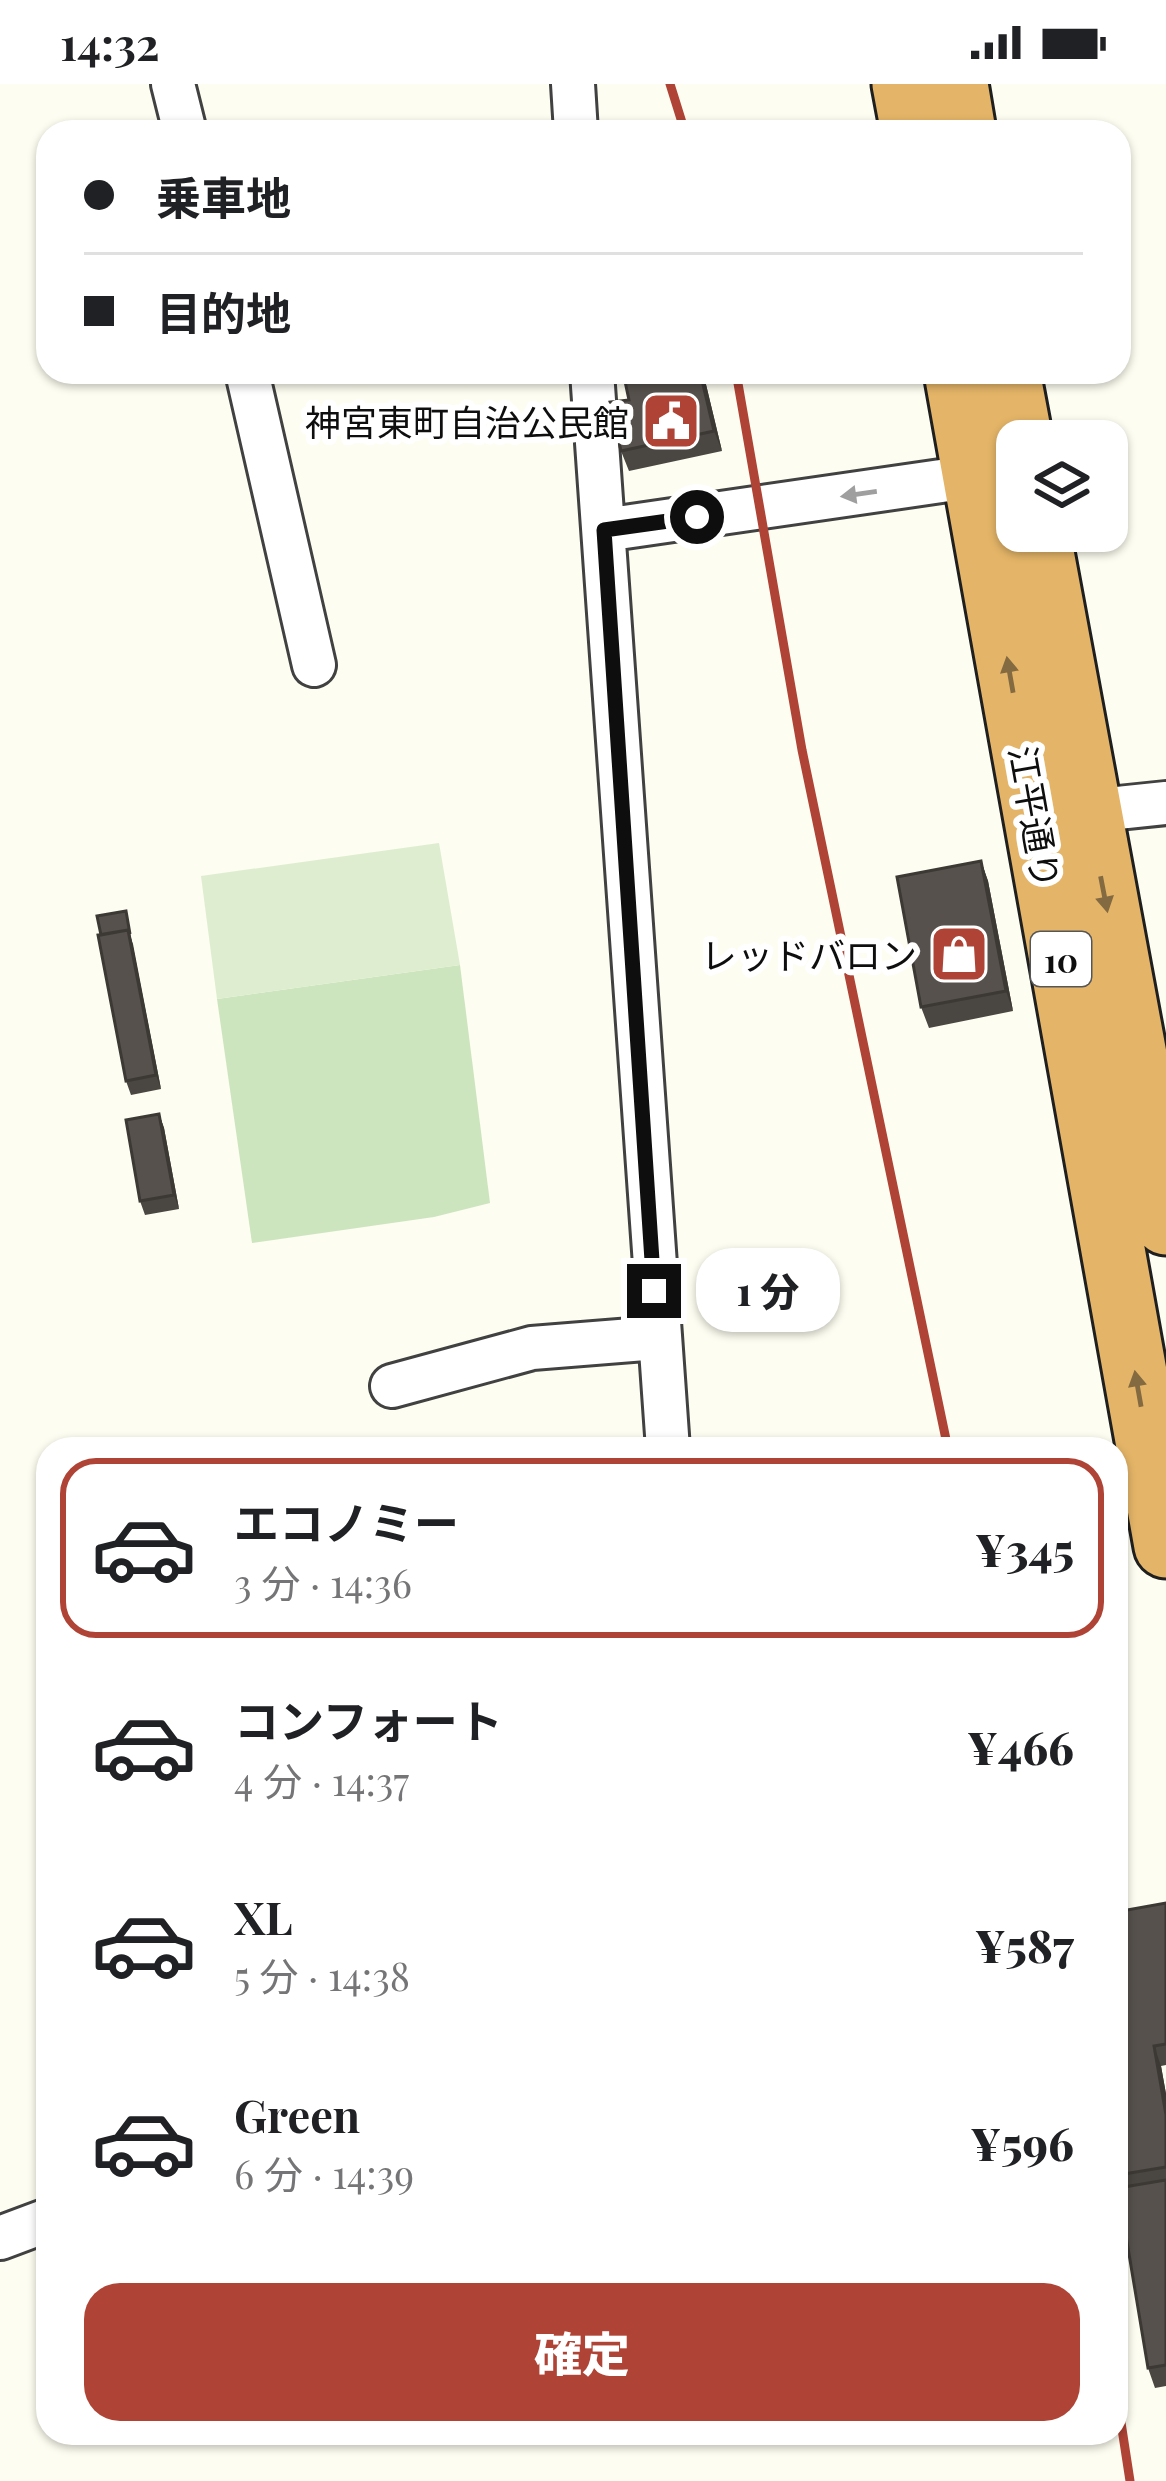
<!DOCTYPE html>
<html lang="ja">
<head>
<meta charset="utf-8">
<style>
	:root { --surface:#fff; --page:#f6f6f6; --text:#202124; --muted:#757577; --line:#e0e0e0; --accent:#af4335 }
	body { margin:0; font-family:"Playfair Display","Noto Sans JP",serif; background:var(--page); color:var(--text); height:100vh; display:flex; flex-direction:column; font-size:45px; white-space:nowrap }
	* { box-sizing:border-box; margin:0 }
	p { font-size:39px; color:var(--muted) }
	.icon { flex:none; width:66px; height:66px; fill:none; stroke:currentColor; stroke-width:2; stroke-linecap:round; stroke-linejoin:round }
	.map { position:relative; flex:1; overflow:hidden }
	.details { position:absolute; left:36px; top:1353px; width:1092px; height:1008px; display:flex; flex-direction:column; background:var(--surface); border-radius:36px; box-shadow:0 3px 9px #0004 }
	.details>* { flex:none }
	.top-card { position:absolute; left:36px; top:36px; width:1095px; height:264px; border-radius:36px; box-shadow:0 3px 9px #0004; display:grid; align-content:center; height:264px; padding:0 48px; background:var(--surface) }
	.controls { position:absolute; left:996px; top:336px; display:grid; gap:24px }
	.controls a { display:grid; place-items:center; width:132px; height:132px; border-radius:24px; background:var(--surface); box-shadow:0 3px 9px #0004; font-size:60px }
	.end { position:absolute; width:54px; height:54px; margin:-27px; border:15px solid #0e0e0e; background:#fff; box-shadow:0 0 0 6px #fff }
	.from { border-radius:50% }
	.bubble { position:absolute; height:84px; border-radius:36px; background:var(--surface); box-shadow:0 3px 9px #0004; font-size:39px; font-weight:800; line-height:84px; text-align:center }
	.top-card b { display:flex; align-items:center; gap:42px; height:114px; font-size:45px }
	.top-card b+b { border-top:3px solid var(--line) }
	.top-card i { width:30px; height:30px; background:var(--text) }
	ul { padding:21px 0 0; list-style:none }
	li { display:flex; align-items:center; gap:36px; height:180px; margin:0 24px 18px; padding:0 24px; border:6px solid transparent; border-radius:36px }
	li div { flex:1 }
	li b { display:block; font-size:45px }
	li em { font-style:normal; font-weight:800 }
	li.on { border-color:var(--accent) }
	li>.icon { width:108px; height:108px; stroke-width:1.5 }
	.cta { display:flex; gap:24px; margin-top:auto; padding:24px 48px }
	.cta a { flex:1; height:138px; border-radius:36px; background:var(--accent); color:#fff; font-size:48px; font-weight:800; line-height:138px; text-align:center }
	.status { display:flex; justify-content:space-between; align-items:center; height:84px; padding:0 60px; background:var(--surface); direction:ltr }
	.status svg { height:33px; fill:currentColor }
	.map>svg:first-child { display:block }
	.green { fill:#cce5be }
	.pitch { fill:#deedcf }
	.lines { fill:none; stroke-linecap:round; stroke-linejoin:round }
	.minor-casing { stroke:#414141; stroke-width:48 }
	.highway-casing { stroke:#1f1f1f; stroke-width:69 }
	.minor { stroke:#fff; stroke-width:42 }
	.highway { stroke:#e4b568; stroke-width:63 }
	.rail { stroke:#af4335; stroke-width:9 }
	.wall { fill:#4a4641 }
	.shaded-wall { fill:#3c3935 }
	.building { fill:#56514c; stroke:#3c3935; stroke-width:3 }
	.oneway { fill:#9f9f9f }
	.oneway2 { fill:#846a40 }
	.route { stroke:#0e0e0e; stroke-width:15 }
	.labels { text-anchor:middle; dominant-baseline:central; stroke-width:12; stroke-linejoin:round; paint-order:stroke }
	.shield { fill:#fff; stroke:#565656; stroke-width:3 }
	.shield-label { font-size:33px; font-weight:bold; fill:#0e0e0e }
	.poi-label { font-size:36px; fill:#0e0e0e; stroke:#fff; text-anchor:end }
	.street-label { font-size:36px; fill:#0e0e0e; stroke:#fff }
</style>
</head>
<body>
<div class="status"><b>14:32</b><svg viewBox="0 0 49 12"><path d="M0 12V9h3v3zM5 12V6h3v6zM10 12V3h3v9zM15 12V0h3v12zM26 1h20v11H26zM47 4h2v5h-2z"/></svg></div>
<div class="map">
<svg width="1166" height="2397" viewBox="0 0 1166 2397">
	<rect width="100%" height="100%" fill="#fdfdf1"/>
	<path class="green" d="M460,881L490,1119L434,1133L252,1159L217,915Z"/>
	<path class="pitch" d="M439,759L460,881L217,915L201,792Z"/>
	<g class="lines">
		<defs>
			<path id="minor" d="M173,0L185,48
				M573,0L576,48
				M247,288L314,581
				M592,288L668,1365
				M604,446L1017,386
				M1089,727L1166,719
				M392,1302L532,1264L657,1254
				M0,2154L48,2136"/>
			<path id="highway" d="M904,0L913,48
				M956,0L964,48
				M956,288L1166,1462
				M1008,288L1021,357
				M1038,447L1166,1139"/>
		</defs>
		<use href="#minor" class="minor-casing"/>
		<use href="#highway" class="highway-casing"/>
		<use href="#minor" class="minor"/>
		<use href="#highway" class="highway"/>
		<path class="rail" d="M670,0L685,48
			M736,288L802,666L948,1365
			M1116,2306L1130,2397"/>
	</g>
	<path class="wall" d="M703,288L722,367L629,387L621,367L629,316Z
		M981,777L988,797L1013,927L929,944L921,923Z
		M126,827L161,1005L131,1011L126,997Z
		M159,1030L164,1044L179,1125L145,1131L140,1117Z
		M1166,1819V1981L1161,1982L1166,2010V2302L1155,2304L1148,2284L1128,2102L1124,2090Z"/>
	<path class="shaded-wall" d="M700,288H703L722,367L714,347Z
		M981,777L988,797L1013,927L1006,907Z
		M128,846L133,860L161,1005L156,991Z
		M159,1030L164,1044L179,1125L174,1111Z
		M1154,1962L1161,1982L1166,2010V2031Z"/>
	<path class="building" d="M623,288H700L714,347L621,367L610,318L629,316Z
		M981,777L1006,907L921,923L897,793Z
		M126,827L130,850L128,846L101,851L97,832Z
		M128,846L156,991L126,997L98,851Z
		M159,1030L174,1111L140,1117L126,1036Z
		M1166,1819V1960L1154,1962L1166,2031V2083L1124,2090L1116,2046V1828Z
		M1166,2096V2281L1148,2284L1118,2104Z"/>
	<defs><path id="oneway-solid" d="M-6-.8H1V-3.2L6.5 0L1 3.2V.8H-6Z" transform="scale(3)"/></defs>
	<use class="oneway" href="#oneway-solid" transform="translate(859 410) rotate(172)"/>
	<g class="oneway2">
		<use href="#oneway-solid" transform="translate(1010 591) rotate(-100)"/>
		<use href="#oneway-solid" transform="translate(1104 810) rotate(79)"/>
		<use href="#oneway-solid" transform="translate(1138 1305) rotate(-100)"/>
	</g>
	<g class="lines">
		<path class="route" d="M654,1207L604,446L697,433"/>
	</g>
	<defs>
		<symbol id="civic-square" viewBox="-11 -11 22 22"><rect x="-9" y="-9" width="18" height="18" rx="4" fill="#af4335" stroke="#fff"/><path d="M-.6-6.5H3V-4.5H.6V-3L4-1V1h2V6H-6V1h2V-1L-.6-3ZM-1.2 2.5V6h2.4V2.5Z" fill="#fff"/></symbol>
		<symbol id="shop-square" viewBox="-11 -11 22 22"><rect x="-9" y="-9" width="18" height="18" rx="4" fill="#af4335" stroke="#fff"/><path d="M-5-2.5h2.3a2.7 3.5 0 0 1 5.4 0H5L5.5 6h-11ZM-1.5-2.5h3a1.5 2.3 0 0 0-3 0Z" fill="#fff"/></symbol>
	</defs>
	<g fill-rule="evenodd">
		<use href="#civic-square" x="638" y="304" width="66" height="66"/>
		<use href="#shop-square" x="926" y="837" width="66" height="66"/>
	</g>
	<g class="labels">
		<rect class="shield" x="1031" y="848" width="60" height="54" rx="9"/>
		<g class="shield-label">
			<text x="1061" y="875">10</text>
		</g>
		<g class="poi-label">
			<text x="629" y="337">神宮東町自治公民館</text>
			<text x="917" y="870">レッドバロン</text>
		</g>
		<g class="street-label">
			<text transform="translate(1036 733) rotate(80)">江平通り</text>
		</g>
	</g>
</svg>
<div class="controls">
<a><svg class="icon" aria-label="layers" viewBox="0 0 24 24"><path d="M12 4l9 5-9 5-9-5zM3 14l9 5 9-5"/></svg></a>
</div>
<i class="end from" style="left:697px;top:433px"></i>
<i class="end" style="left:654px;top:1207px"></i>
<div class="bubble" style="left:696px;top:1164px;width:144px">1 分</div>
<div class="top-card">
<b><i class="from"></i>乗車地</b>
<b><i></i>目的地</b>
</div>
<section class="details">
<ul>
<li class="on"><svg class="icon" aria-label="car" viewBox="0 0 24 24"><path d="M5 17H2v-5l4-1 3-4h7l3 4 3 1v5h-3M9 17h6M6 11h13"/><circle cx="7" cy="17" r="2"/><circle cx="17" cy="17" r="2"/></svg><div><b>エコノミー</b><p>3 分 · 14:36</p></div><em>¥345</em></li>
<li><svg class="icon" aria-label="car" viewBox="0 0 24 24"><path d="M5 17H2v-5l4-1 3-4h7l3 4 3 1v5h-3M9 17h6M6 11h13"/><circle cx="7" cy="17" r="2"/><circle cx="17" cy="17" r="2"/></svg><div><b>コンフォート</b><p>4 分 · 14:37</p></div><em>¥466</em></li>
<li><svg class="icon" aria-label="car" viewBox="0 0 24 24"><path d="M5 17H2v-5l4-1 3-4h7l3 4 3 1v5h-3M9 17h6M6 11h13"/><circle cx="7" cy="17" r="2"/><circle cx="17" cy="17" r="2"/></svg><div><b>XL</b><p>5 分 · 14:38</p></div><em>¥587</em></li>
<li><svg class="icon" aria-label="car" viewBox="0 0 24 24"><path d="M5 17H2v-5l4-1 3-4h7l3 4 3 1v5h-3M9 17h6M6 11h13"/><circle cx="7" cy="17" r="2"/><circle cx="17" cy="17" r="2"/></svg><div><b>Green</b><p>6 分 · 14:39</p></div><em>¥596</em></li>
</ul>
<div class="cta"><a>確定</a></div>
</section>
</div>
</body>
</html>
